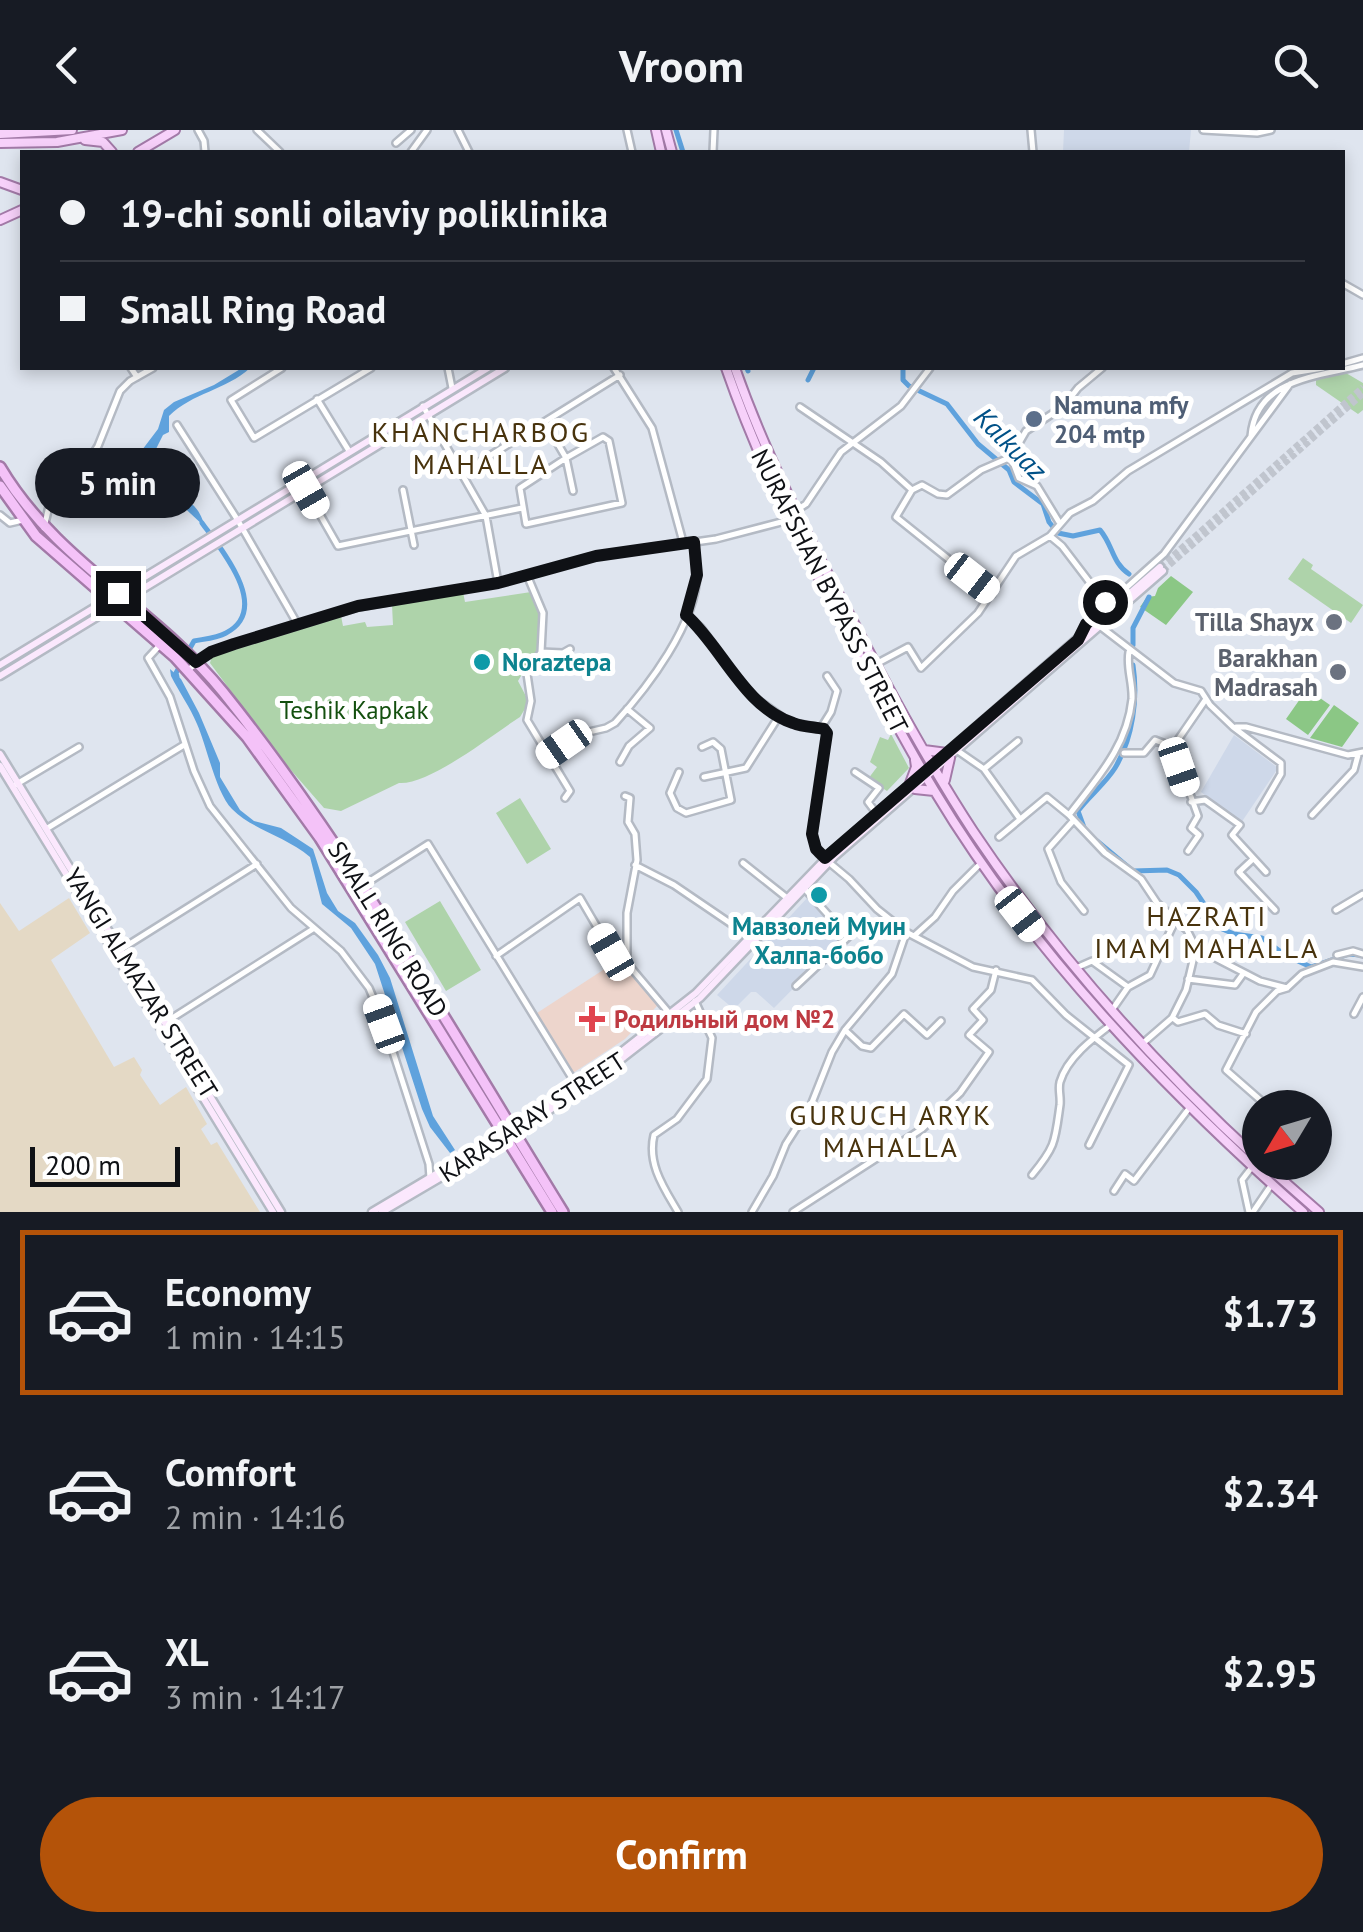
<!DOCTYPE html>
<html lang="en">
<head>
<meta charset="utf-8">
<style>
	:root { --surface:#171b24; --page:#20242c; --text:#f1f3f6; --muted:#9ea1a6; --line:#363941; --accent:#b45309 }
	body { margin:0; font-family:"PT Sans",sans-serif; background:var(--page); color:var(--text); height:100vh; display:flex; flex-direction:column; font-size:38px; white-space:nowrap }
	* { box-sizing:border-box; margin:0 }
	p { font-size:32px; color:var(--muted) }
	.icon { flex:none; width:55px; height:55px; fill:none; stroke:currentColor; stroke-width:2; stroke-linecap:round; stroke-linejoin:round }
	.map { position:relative; height:1082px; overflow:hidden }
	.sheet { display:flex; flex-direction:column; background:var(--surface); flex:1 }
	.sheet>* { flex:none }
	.top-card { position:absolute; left:20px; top:20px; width:1325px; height:220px; border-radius:0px; box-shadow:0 5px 15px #0003; display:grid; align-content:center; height:220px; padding:0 40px; background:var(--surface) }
	.needle { width:65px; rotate:232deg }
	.fabs { position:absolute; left:1242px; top:960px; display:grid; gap:20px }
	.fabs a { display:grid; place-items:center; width:90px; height:90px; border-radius:50%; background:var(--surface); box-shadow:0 5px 15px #0003; font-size:50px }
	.scale { position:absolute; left:30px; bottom:25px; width:150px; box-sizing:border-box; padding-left:10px; border:5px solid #0f1115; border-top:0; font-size:28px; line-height:35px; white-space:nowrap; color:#0f1115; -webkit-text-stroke:8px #fff; paint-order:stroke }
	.end { position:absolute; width:45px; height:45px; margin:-22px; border:12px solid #0f1115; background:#fff; box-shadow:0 0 0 5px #fff }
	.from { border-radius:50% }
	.bubble { position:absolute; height:70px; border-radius:35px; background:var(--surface); box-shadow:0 5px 15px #0003; font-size:32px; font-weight:800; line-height:70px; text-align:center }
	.car { position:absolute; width:30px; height:60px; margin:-30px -15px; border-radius:12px; box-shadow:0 0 8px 2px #0007; background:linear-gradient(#fff 24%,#345 0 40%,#fff 0 76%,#345 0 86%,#fff 0) }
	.top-card b { display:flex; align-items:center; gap:35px; height:95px; font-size:38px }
	.top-card b+b { border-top:2px solid var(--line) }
	.top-card i { width:25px; height:25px; background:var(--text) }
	ul { padding:18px 0 0; list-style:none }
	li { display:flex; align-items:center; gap:30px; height:165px; margin:0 20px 15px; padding:0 20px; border:5px solid transparent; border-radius:0px }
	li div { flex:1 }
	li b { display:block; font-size:38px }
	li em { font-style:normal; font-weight:800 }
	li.current { border-color:var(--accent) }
	li>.icon { width:90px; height:90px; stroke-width:1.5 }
	.button { display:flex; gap:20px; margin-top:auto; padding:20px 40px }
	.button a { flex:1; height:115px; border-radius:60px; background:var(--accent); color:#fff; font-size:40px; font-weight:800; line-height:115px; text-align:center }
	header { display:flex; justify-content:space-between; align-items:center; height:130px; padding:0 40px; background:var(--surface); font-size:45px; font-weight:800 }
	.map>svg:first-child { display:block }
	.built { fill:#ced8e9 }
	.industrial { fill:#e4d9c5 }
	.medical { fill:#edd5cc }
	.green { fill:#aed3aa }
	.forest { fill:#8bc785 }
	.water { fill:#5fa2dd }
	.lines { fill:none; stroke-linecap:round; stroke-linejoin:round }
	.canal { stroke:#5fa2dd; stroke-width:5 }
	.secondary-tunnel { stroke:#c0c5ce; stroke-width:6; stroke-dasharray:6 3; stroke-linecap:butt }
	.minor-casing { stroke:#b4bac4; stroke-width:10 }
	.secondary-casing { stroke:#b4bac4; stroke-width:11 }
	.primary-casing { stroke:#a37aa8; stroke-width:12 }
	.trunk-casing { stroke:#a37aa8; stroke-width:14 }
	.minor { stroke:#fff; stroke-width:5 }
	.secondary { stroke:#fbe8fd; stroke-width:6 }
	.primary { stroke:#f7d1fa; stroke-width:8 }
	.trunk { stroke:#f4c2f8; stroke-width:9 }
	.route { stroke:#0f1115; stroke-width:12 }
	.service-dot { fill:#5c6f8a; stroke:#fff; stroke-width:4 }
	.worship-dot { fill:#6b7280; stroke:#fff; stroke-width:4 }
	.culture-dot { fill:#0f9aa8; stroke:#fff; stroke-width:4 }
	.health-dot { fill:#e0444e; stroke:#fff; stroke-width:4 }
	.labels { text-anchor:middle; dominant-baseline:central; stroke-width:10; stroke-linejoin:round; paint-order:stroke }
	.service-label { font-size:25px; font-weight:bold; fill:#4e5e75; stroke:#fff; text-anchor:start }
	.street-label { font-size:25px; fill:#0f1115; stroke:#fff }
	.worship-label { font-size:25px; font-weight:bold; fill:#5b616d; stroke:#fff; text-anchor:end }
	.culture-label { font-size:25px; font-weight:bold; fill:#0d838f; stroke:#fff; text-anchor:start }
	.park-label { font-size:25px; fill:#14500f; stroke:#fff }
	.health-label { font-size:25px; font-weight:bold; fill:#be3a42; stroke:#fff; text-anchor:start }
	.neighbourhood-label { font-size:28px; letter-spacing:2.5px; fill:#48330d; stroke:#fff }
	.water-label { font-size:28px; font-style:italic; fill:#005187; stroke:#fff }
</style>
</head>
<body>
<header><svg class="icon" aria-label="back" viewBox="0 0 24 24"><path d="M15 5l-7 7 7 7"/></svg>Vroom<svg class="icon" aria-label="search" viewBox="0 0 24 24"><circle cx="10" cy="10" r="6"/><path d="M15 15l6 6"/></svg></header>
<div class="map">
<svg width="1363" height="1082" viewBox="0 0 1363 1082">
	<rect width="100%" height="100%" fill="#dfe5ef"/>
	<path class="built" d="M1064,0H1191L1189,22H1063Z
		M1234,605L1278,638L1241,693L1201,662Z
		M808,767L844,807L774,878L756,862H751L738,875H729L717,865Z"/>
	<path class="industrial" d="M69,768L90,803L51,830L114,937L134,927L142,940L140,945L160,975L186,957L207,994L201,999L211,1015L217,1012L260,1082H0V773L19,801Z"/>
	<path class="medical" d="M620,829L659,874L625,909L573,943L537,883Z"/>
	<path class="green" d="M1346,243L1363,253V280L1358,284L1316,255V250Z
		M1303,428L1313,435L1311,439L1363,475L1351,493L1288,449Z
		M463,462L465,472L531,462C552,510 541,512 518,551L529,572L520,587C492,605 430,655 399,653L341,681L324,678L283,631L210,533L212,526L341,486L343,496L365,492L367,497L393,495L392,475Z
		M891,604L909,638L887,661L868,649L877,637L870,632L880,607L888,610Z
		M520,668L551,719L527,734L496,683Z
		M440,771L481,840L446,861L405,792Z"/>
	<path class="forest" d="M1171,446L1193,462L1166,495L1140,477L1147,467L1155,466L1158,458Z
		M1307,559L1330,575L1308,605L1286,589Z
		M1334,575L1359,593L1342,617L1310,608Z"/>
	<path class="water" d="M242,238H250C226,260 192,263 169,286V302L163,305L155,321L157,326L169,333L160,359C183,367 198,371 205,397L176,370L155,366L150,357V338L136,328L158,299L164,280L174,272L214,255Z
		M170,539L181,549L199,583L220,633V647L240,680L254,691L281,698L313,719L327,763L338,781L355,793L378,825L390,848L433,986L455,1020L450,1023L430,997L422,979L375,834L351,798L322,774L310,727C285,706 253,700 232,679C216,663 207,617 197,594C190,577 179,562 171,546Z"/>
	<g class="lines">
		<path class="canal" d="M676,0L683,22
			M747,238L748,241
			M903,238V250L909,256L947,274L978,314L1009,340L1014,352L1043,374L1049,392L1058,403L1073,406L1100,400C1113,415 1112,433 1129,444
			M808,250L814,238
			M1133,515V498L1149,467
			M177,547L176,543L194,511C204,509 217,508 226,503C272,479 221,419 202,393
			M1085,700L1078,681C1089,666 1105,654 1115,638C1133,608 1138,568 1133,535
			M1097,711L1133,741L1167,740L1179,745L1196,762L1220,798L1234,804L1262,808L1285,825L1311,837L1349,824L1360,825"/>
		<path class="secondary-tunnel" d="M1160,437L1363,257
			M1163,441L1363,264"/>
		<defs>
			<path id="minor" d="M198,0L204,11L205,22
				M257,0L280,22
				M458,0L469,22
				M627,0L632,22
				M1031,0L1033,22
				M1203,0L1257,3L1271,0
				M396,13L411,0
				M411,22L427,0
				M713,22L714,0
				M1342,153L1363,165
				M1342,234L1363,228
				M131,238L137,247
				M282,238L231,270L254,308L371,238
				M448,238L452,258
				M614,238L652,298L683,412
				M317,269L349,321
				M423,276L486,386L498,453
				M800,277L881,332L912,360
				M545,292L566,328L603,307L609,311L622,373L526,394L520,358L566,328L573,361
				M177,295L237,389L298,495
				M1251,306C1256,248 1318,247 1363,235
				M1011,327L1019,348L1037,356L1059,392
				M462,343L620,245
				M306,360L338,416L522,378
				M403,360L414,415
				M912,360L922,355L938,364L947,365L981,340L1011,327L1026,301L1064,276L1078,258L1102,238
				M912,360L896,387L992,464
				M795,381L806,374L841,322L901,276L930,238
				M0,385L10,393L23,390
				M44,398L49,376L72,357L98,316L120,261L130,251L153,238
				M1050,406L1062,416L1107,475
				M527,445L543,483L541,522L563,523L570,519
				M687,485L701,498L751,565L789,592L821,598L827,603L812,704L819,724L849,749L877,779L906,802L973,837L1032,850L1066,885L1129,935L1089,1015
				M1101,497L1174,553L1201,561L1210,575L1233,597L1281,633V644L1260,680
				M1081,504L1086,494L1164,424L1290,254
				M160,515L148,528L170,567L194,641L210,676L291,778L341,821L369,858L384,894L429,1034L430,1048
				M541,522L527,544L531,571L527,590L570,661L565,668
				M876,534L908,517L921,538L978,483L1016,426L1050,406L1070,383L1093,371L1128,341L1292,243L1323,238
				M188,540L211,522L358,477L498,453L597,426L716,409L789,390
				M1236,597H1246L1348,625L1363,622
				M821,598L831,582L837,561L827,546
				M958,621L984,639L1020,689
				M1124,623H1144L1155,610L1173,617
				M548,625L580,604L606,598L615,593C648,557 696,494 697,444C697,434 695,422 693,412
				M620,632L629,616L650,598L627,579
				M984,639L1018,611
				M679,642L670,663L677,678L686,683L731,670L721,619L713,612L702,617
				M855,642L879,658L868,672L877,684
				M704,647L746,638L779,586
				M15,655L79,617
				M625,666L630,668L628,692L635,704L637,730L627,783V833
				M1191,672L1205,670L1240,695L1232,705L1266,742
				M1069,685C1097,648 1127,617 1132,569C1133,553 1126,537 1129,522
				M1312,685L1354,640L1358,625
				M1073,691L1048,719L1061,752L1084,781
				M46,699L184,615
				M999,707L1047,667L1069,685L1105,723L1141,749L1157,773L1187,800L1196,818L1260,851L1287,858
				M1188,721L1199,705L1191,698L1198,686L1173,617L1206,569
				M1253,729L1239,742L1275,780
				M743,733L787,768
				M635,735L674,755L749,806
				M362,756L428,714L575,953
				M1336,780L1363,764
				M914,806L935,787L953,761L978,736
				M120,820L257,734
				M1337,825L1353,821L1363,824
				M496,826L580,768L611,821L627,833L670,884
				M1076,838L1092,831L1128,857
				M1188,849L1235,855L1243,844
				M796,856L848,807L804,758
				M1112,880L1128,857L1150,845L1175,791
				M1354,884L1363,867
				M1173,888L1178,892L1205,884L1218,895L1246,904
				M166,892L313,799
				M845,900L862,916L871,918L904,884L927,905L941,891
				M1142,914L1172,888L1186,860L1196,818
				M1266,975L1226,940L1256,882L1277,861L1287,858L1302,844L1333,832L1363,837
				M1032,1045C1056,1016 1055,1011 1060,975C1061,966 1058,960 1060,952C1067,928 1092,909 1112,894
				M1114,1061L1125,1044L1134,1051L1190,977
				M678,1082C664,1058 647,1034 654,1005L677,989L707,949L712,908L695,871
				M752,1082L773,1046L786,1014L811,975L832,922L845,900L892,844L906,803
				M793,1082L922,999L960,963L989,922L969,905L983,890L973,879L991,860L996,840
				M1249,1082L1242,1050L1252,1037
				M1253,1082L1272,1054"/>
			<path id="secondary" d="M0,535L488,238
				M0,546L505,238
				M0,624L281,1082
				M0,636L273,1082
				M372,1082L520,994L621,922L696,863L832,722L1160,437
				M382,1082L523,999L624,927L700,868L835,726L1163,441"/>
			<path id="primary" d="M656,0L661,22
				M666,0L672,22
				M0,4L72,0
				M85,10L103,12L112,22
				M0,13L57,12L122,0
				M138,22L175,0
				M0,52L22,60
				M0,90L22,80
				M726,238C757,327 798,410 842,493C872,549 901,606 934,660C1030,820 1164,959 1303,1082
				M735,238C766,326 808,408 853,491C890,562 929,634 973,701C1054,822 1153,933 1260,1031
				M924,620L947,623
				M945,650L950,628
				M910,653L916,637L915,630
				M915,659L934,661
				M1262,1032L1319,1082"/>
			<path id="trunk" d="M0,337C56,432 155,478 223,562C353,724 454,906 563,1082
				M0,356L36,406L175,527L247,607L320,708L552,1082"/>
		</defs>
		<use href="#minor" class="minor-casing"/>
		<use href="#secondary" class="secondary-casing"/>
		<use href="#primary" class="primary-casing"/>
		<use href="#trunk" class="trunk-casing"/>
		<use href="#minor" class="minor"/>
		<use href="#secondary" class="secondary"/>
		<use href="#primary" class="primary"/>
		<use href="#trunk" class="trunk"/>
	</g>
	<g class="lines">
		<path class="route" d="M118,463L196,532L211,522L234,514L358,476L498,453L596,426L694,412L697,445L686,485C722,517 744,577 793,593C803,597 814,597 824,599L827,603L812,704L816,719L825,728L1078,510L1086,494L1107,475L1105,472"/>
	</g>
	<circle class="service-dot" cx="1034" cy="289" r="10"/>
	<g class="worship-dot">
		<circle cx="1334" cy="492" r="10"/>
		<circle cx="1338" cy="542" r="10"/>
	</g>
	<g class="culture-dot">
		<circle cx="482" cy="532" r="10"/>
		<circle cx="819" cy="765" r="10"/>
	</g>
	<path class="health-dot" d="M587 874h10v10h10v10h-10v10h-10v-10h-10v-10h10z"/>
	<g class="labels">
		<g class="service-label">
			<text x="1054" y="275">Namuna mfy<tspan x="1054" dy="29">204 mtp</tspan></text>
		</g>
		<g class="street-label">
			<text transform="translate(830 461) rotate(63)">NURAFSHAN BYPASS STREET</text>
			<text transform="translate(388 799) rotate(58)">SMALL RING ROAD</text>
			<text transform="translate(141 853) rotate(58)">YANGI ALMAZAR STREET</text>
			<text transform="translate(532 987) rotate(-33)">KARASARAY STREET</text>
		</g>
		<g class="worship-label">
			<text x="1314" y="492">Tilla Shayx</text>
			<text x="1318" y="528">Barakhan<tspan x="1318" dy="29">Madrasah</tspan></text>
		</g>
		<g class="culture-label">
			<text x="502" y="532">Noraztepa</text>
			<text x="819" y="796" text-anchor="middle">Мавзолей Муин<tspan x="819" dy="29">Халпа-бобо</tspan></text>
		</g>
		<g class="park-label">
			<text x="354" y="580">Teshik Kapkak</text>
		</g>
		<g class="health-label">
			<text x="614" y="889">Родильный дом №2</text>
		</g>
		<g class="neighbourhood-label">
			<text x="481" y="301">KHANCHARBOG<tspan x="481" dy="32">MAHALLA</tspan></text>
			<text x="1207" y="785">HAZRATI<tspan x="1207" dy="32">IMAM MAHALLA</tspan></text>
			<text x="891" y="984">GURUCH ARYK<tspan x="891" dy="32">MAHALLA</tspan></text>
		</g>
		<g class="water-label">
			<text transform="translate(1011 313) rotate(45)">Kalkuaz</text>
		</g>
	</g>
</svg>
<div class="fabs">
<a><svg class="needle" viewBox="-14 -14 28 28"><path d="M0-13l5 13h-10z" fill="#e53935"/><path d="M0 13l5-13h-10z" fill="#9ea1a6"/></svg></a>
</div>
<div class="scale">200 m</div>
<i class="end from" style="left:1105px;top:472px"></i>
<i class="end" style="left:118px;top:463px"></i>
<div class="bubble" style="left:35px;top:318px;width:165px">5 min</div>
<i class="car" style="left:306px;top:360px;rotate:150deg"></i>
<i class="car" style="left:972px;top:448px;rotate:128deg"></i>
<i class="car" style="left:564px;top:614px;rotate:235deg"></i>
<i class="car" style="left:1179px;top:637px;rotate:161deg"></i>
<i class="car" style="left:1020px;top:784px;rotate:142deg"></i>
<i class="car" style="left:611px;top:822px;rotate:330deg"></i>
<i class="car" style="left:384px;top:894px;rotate:340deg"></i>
<div class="top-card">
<b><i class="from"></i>19-chi sonli oilaviy poliklinika</b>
<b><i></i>Small Ring Road</b>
</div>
</div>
<section class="sheet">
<ul>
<li class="current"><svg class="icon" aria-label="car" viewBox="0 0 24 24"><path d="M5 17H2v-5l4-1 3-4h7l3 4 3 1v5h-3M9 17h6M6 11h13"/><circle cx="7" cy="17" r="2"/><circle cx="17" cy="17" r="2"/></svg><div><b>Economy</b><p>1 min · 14:15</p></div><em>$1.73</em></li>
<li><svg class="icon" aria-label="car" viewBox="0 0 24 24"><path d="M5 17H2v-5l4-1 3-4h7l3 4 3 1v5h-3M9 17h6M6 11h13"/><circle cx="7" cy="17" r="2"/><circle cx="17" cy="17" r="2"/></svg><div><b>Comfort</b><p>2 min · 14:16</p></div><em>$2.34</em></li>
<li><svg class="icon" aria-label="car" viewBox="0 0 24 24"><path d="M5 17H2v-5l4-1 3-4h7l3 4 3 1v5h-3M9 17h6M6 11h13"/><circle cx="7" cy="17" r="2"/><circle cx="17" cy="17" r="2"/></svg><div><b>XL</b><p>3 min · 14:17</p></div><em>$2.95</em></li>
</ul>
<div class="button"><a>Confirm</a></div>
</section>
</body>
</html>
